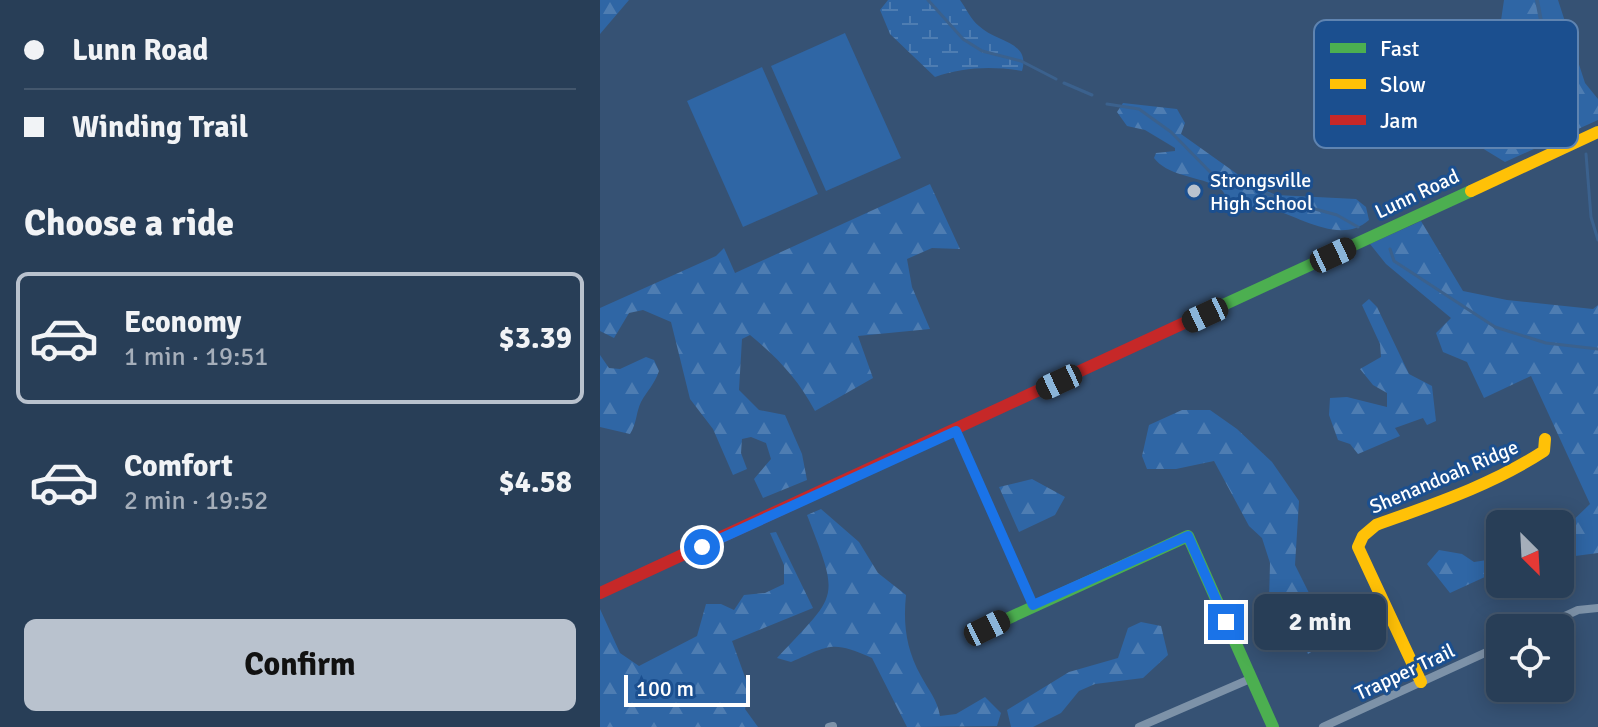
<!DOCTYPE html>
<html lang="en">
<head>
<meta charset="utf-8">
<style>
	:root { --surface:#283e57; --page:#344961; --text:#f1f3f6; --muted:#a5aeba; --line:#44576d; --accent:#b9c2ce }
	body { margin:0; font-family:Signika,sans-serif; background:var(--page); color:var(--text); height:100vh; display:flex; flex-direction:column; font-size:30px; white-space:nowrap }
	* { box-sizing:border-box; margin:0 }
	p { font-size:26px; color:var(--muted) }
	.icon { flex:none; width:44px; height:44px; fill:none; stroke:currentColor; stroke-width:2; stroke-linecap:round; stroke-linejoin:round }
	.map { position:relative; flex:1; overflow:hidden }
	.sheet { display:flex; flex-direction:column; background:var(--surface); width:600px }
	.sheet>* { flex:none }
	.top-card { display:grid; align-content:center; height:176px; padding:0 24px; background:var(--surface) }
	.needle { width:52px; rotate:156deg }
	.fabs { position:absolute; left:886px; top:510px; display:grid; gap:16px }
	.fabs a { display:grid; place-items:center; width:88px; height:88px; border-radius:12px; background:var(--surface); box-shadow:0 4px 20px #0003,0 0 0 2px var(--line); font-size:40px }
	.scale { position:absolute; left:24px; bottom:20px; width:126px; box-sizing:border-box; padding-left:8px; border:4px solid #fff; border-top:0; font-size:22px; line-height:28px; white-space:nowrap; color:#fff; -webkit-text-stroke:6px #1b4f8f; paint-order:stroke }
	.end { position:absolute; width:36px; height:36px; margin:-18px; border:10px solid #1a73e8; background:#fff; box-shadow:0 0 0 4px #fff }
	.from { border-radius:50% }
	.bubble { position:absolute; height:56px; border-radius:12px; background:var(--surface); box-shadow:0 4px 20px #0003,0 0 0 2px var(--line); font-size:26px; font-weight:700; line-height:56px; text-align:center }
	.car { position:absolute; width:24px; height:48px; margin:-24px -12px; border-radius:10px; box-shadow:0 0 6px 2px #0007; background:linear-gradient(#222 24%,#8ab4d8 0 40%,#222 0 76%,#8ab4d8 0 86%,#222 0) }
	.top-card b { display:flex; align-items:center; gap:28px; height:76px; font-size:30px }
	.top-card b+b { border-top:2px solid var(--line) }
	.top-card i { width:20px; height:20px; background:var(--text) }
	ul { padding:0; list-style:none }
	li { display:flex; align-items:center; gap:24px; height:132px; margin:0 16px 12px; padding:0 8px; border:4px solid transparent; border-radius:12px }
	li div { flex:1 }
	li b { display:block; font-size:30px }
	li em { font-style:normal; font-weight:700 }
	li.selected { border-color:var(--accent) }
	li>.icon { width:72px; height:72px; stroke-width:1.5 }
	h2 { padding:0 24px; font-size:36px; line-height:96px }
	.action { display:flex; gap:16px; margin-top:auto; padding:16px 24px }
	.action a { flex:1; height:92px; border-radius:12px; background:var(--accent); color:#111; font-size:32px; font-weight:700; line-height:92px; text-align:center }
	main { display:flex; flex:1; min-height:0 }
	.map>svg:first-child { display:block }
	.forest { fill:url(#forest-firs) }
	.wetland { fill:url(#wetland-marsh) }
	.pitch { fill:#2f66a5 }
	.water { fill:#3b618d }
	.lines { fill:none; stroke-linecap:round; stroke-linejoin:round }
	.stream { stroke:#3b618d; stroke-width:3 }
	.street { stroke:#7d92a8; stroke-width:8 }
	.fast { stroke:#4caf50; stroke-width:12 }
	.slow { stroke:#ffc107; stroke-width:12 }
	.jam { stroke:#c62828; stroke-width:12 }
	.route { stroke:#1a73e8; stroke-width:10 }
	.poi-dot { fill:#b9c2ce; stroke:#1b4f8f; stroke-width:3 }
	.labels { text-anchor:middle; dominant-baseline:central; stroke-width:6; stroke-linejoin:round; paint-order:stroke }
	.poi-label { font-size:20px; fill:#fff; stroke:#1b4f8f; text-anchor:start }
	.street-label { font-size:20px; fill:#fff; stroke:#1b4f8f }
	.key { fill:#1b4f8f; stroke:#5f84b1; stroke-width:2 }
	.key-label { font-size:22px; fill:#fff }
</style>
</head>
<body>
<main>
<section class="sheet">
<div class="top-card">
<b><i class="from"></i>Lunn Road</b>
<b><i></i>Winding Trail</b>
</div>
<h2>Choose a ride</h2>
<ul>
<li class="selected"><svg class="icon" aria-label="car" viewBox="0 0 24 24"><path d="M5 17H2v-5l4-1 3-4h7l3 4 3 1v5h-3M9 17h6M6 11h13"/><circle cx="7" cy="17" r="2"/><circle cx="17" cy="17" r="2"/></svg><div><b>Economy</b><p>1 min · 19:51</p></div><em>$3.39</em></li>
<li><svg class="icon" aria-label="car" viewBox="0 0 24 24"><path d="M5 17H2v-5l4-1 3-4h7l3 4 3 1v5h-3M9 17h6M6 11h13"/><circle cx="7" cy="17" r="2"/><circle cx="17" cy="17" r="2"/></svg><div><b>Comfort</b><p>2 min · 19:52</p></div><em>$4.58</em></li>
</ul>
<div class="action"><a>Confirm</a></div>
</section>
<div class="map">
<svg width="998" height="727" viewBox="0 0 998 727">
	<defs>
		<pattern id="forest-firs" width="22" height="20" patternUnits="userSpaceOnUse" patternTransform="scale(2)"><rect width="22" height="20" fill="#2f66a5"/><path d="M5 1l3.5 6h-7zM16 11l3.5 6h-7z" fill="#4e7db2"/></pattern>
		<pattern id="wetland-marsh" width="20" height="14" patternUnits="userSpaceOnUse" patternTransform="scale(2)"><rect width="20" height="14" fill="#2f66a5"/><path d="M1 5h8M5 5V1M11 12h8M15 12V8" fill="none" stroke="#4e7db2"/></pattern>
	</defs>
	<rect width="100%" height="100%" fill="#365274"/>
	<path class="forest" d="M0,0H29L0,34Z
		M904,0H958L985,83L998,99V120L905,162L882,148L878,125L888,109Z
		M523,103L577,109L585,123L581,134L654,186L676,195L756,199L766,207L769,220C740,246 698,215 668,208C657,205 641,211 631,203C625,197 624,189 615,185C594,176 567,175 554,158L556,153L575,151V148L545,130L527,126L517,112Z
		M330,184L360,249L332,248L307,259L312,287L330,329L258,336L273,378L215,411C198,379 178,358 150,335L142,339L139,390L159,410L185,415L202,454L207,480L163,498L154,479L171,459L166,443L151,437L142,439L141,453L147,469L133,475L113,429L90,399L71,322L43,310L29,313L14,338L0,331V308L116,256L124,248L135,273Z
		M821,221L863,291L907,300L993,309L998,305V553L960,558V533L990,504L931,376L884,398L867,362L843,352L836,333L851,318L786,264L770,244Z
		M769,299L777,307L809,374L832,386L836,421L827,425L823,418L795,428L800,436L758,454L750,444L738,440L729,415L730,398L747,397L787,407V393L773,385L760,369L781,357L780,344L762,305Z
		M0,355L9,368L20,369L46,357L54,360L59,371C54,385 47,391 41,402C36,412 37,423 30,434L0,427Z
		M582,410H610L637,429L672,462L699,501L695,565L732,639L708,654L689,622L669,601L670,563L662,538L649,526L614,461L576,469H547L542,456L549,425Z
		M432,479L465,497L455,515L419,532L399,487Z
		M221,509L259,542L278,573L306,595C303,624 306,649 321,676C329,691 337,699 340,716L356,714L385,697L401,713L397,726L307,727L272,658C232,640 230,645 191,662L177,658C239,592 240,601 207,515Z
		M176,532L213,608L132,641L150,691L145,709L158,727H0V609L20,653L39,666L97,636L106,604H121L134,610L144,595L165,593L184,584V565L170,533Z
		M839,550L862,554L874,562L900,558V570L850,593L827,564Z
		M541,622L561,626L568,655L543,678L495,684L479,691L461,713L433,727H411L407,710L469,672L518,658L528,628Z"/>
	<path class="wetland" d="M288,0H360C366,8 371,20 379,26C395,42 431,41 422,71C393,66 363,67 335,77L290,34L280,10Z"/>
	<path class="pitch" d="M245,33L301,158L226,191L171,66Z
		M162,67L218,194L143,227L87,101Z"/>
	<path class="water" d="M935,0H939L954,80L977,134L973,136L951,81Z"/>
	<g class="lines">
		<path class="stream" d="M328,0L363,39L382,51L421,61L456,79
			M464,83L492,95
			M507,104L539,109L571,132L617,179L633,180L682,200L737,215L758,227
			M986,154L991,217L998,240
			M790,249L794,261L895,327L946,343L998,349"/>
		<path class="street" d="M356,431L433,605
			M939,628L978,610L998,608
			M229,727L233,726
			M539,727L650,679
			M723,727L900,646"/>
		<path class="fast" d="M597,317L871,191
			M387,628L588,536L673,727"/>
		<path class="slow" d="M871,191L998,132
			M821,682L758,547L763,536L776,525C834,504 892,485 944,451L945,439"/>
		<path class="jam" d="M0,593L597,317"/>
	</g>
	<g class="lines">
		<path class="route" d="M102,547L356,431L433,605L588,536L626,622"/>
	</g>
	<circle class="poi-dot" cx="594" cy="191" r="8"/>
	<g class="labels">
		<g class="poi-label">
			<text x="610" y="180">Strongsville<tspan x="610" dy="23">High School</tspan></text>
		</g>
		<g class="street-label">
			<text transform="translate(817 194) rotate(-25)">Lunn Road</text>
			<text transform="translate(844 477) rotate(-23)">Shenandoah Ridge</text>
			<text transform="translate(805 672) rotate(-25)">Trapper Trail</text>
		</g>
	</g>
	<rect x="714" y="20" width="264" height="128" rx="12" class="key"/>
	<rect x="730" y="43" width="36" height="10" fill="#4caf50"/>
	<rect x="730" y="79" width="36" height="10" fill="#ffc107"/>
	<rect x="730" y="115" width="36" height="10" fill="#c62828"/>
	<g class="key-label">
		<text x="780" y="56">Fast</text>
		<text x="780" y="92">Slow</text>
		<text x="780" y="128">Jam</text>
	</g>
</svg>
<div class="fabs">
<a><svg class="needle" viewBox="-14 -14 28 28"><path d="M0-13l5 13h-10z" fill="#e53935"/><path d="M0 13l5-13h-10z" fill="#a5aeba"/></svg></a>
<a><svg class="icon" aria-label="locate" viewBox="0 0 24 24"><circle cx="12" cy="12" r="6"/><path d="M12 2v4M12 18v4M2 12h4M18 12h4"/></svg></a>
</div>
<div class="scale">100 m</div>
<i class="end from" style="left:102px;top:547px"></i>
<i class="end" style="left:626px;top:622px"></i>
<div class="bubble" style="left:654px;top:594px;width:132px">2 min</div>
<i class="car" style="left:733px;top:255px;rotate:65deg"></i>
<i class="car" style="left:605px;top:315px;rotate:245deg"></i>
<i class="car" style="left:459px;top:382px;rotate:245deg"></i>
<i class="car" style="left:387px;top:628px;rotate:64deg"></i>
</div>
</main>
</body>
</html>
